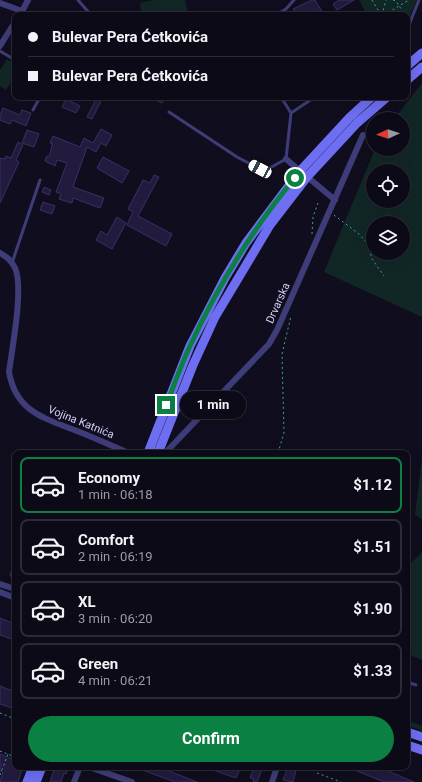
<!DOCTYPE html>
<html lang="en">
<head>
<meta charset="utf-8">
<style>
	:root { --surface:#0c0a16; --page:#1a1823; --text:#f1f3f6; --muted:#9a9aa1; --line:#2c2b35; --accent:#0b8043 }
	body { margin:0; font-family:Roboto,sans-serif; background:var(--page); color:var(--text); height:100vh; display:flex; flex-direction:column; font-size:15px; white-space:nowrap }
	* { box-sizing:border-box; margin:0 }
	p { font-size:13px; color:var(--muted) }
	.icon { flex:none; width:22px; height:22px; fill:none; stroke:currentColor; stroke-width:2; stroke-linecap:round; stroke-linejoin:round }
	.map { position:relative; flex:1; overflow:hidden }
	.side { position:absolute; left:12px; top:450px; width:398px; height:320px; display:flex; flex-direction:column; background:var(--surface); border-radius:8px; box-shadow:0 4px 16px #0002,0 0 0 1px var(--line) }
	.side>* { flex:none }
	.banner { position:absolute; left:12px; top:12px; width:398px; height:88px; border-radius:8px; box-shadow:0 4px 16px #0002,0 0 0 1px var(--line); display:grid; align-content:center; height:88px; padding:0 16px; background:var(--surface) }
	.needle { width:26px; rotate:267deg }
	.fabs { position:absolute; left:366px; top:112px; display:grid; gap:8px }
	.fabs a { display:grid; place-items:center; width:44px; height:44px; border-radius:50%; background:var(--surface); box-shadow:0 4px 16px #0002,0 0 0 1px var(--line); font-size:20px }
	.end { position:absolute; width:18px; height:18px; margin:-9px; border:5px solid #0b8043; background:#fff; box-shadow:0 0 0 2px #fff }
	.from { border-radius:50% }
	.bubble { position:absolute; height:28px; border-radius:14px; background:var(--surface); box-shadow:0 4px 16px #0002,0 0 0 1px var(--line); font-size:13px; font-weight:700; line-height:28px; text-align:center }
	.car { position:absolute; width:12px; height:24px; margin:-12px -6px; border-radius:5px; box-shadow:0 0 3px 1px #0007; background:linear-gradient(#fff 24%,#345 0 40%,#fff 0 76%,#345 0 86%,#fff 0) }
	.banner b { display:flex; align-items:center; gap:14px; height:38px; font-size:15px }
	.banner b+b { border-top:1px solid var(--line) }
	.banner i { width:10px; height:10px; background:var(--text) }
	ul { padding:7px 0 0; list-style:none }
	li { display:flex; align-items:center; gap:12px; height:56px; margin:0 8px 6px; padding:0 8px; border:2px solid var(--line); border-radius:8px }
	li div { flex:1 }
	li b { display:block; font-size:15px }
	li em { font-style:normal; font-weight:700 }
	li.current { border-color:var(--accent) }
	li>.icon { width:36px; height:36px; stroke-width:1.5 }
	.cta { display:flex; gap:8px; margin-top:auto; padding:8px 16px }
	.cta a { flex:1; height:46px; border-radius:24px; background:var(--accent); color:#fff; font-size:16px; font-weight:700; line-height:46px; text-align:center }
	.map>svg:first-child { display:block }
	.green { fill:#112726; fill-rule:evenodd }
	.building { fill:#221b3d; stroke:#392f67 }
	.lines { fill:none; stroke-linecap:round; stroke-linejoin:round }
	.path { stroke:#37a79e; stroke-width:1; stroke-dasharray:2 3; stroke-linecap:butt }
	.service { stroke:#3e3d79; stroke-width:3 }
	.minor { stroke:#3e3d79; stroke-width:6 }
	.secondary { stroke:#6e6ef3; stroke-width:9 }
	.route { stroke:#0b8043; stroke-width:5 }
	.labels { text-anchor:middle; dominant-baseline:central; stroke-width:4; stroke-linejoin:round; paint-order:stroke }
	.street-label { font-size:11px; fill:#d3cffb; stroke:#100e1e }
</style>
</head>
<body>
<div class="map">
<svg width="422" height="782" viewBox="0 0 422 782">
	<rect width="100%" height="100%" fill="#100e1e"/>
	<path class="green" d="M154,0H185L188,14L180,15H142L140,3Z
		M359,0H417L407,23V15H367Z
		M7,59L15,64V76L6,90L0,86V70Z
		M422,83V317L324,272L375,149H403V119H394ZM373,171H403V201H373ZM373,223H403V253H373Z
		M422,458V519L415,515Z
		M422,552V660L407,654V567Z
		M407,720L422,726V731L407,725Z"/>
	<path class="building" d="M312,0H315L324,15H297L293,9Z
		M339,0H354L337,10L333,4Z
		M97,97H103L92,119L87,117Z
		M149,97H165L162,103Z
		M66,99L80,106L76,113L62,107Z
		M3,108L20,115L22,110L31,113L26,126L12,120L10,124L0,120V116Z
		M101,129L112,135L106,146L101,143L96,152L87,147L73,187L104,198L100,208L73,198L72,203L59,199L61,194L56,192L67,163L57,160L55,166L45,161L47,156L49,157L52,146V143H50L53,136L80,147L84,138L93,143Z
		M27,130L39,134L34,147L22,143Z
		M18,142L23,145L16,160L19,162L0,203V158L5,159L6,156L11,158Z
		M103,157L129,171L122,183L97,168Z
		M154,175L159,177L138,216L172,234L166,246L127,225L133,212L128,209L143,180L150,183Z
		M44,187L51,190L49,195L42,192Z
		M43,202L55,206L52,214L40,210Z
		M117,217L126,223L112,249L96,240L101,231L107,235Z
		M14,562H15V578L10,576Z
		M0,618L15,624V640L0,635Z
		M0,686L15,692V709L0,704Z
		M0,754L15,760V767H23L18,782H0L3,772L0,771Z
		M55,767H69L66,774L64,773L61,782H50Z
		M134,767H171L169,771L197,782H175Z
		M204,767H228L239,771L236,778Z
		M254,767H263L257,782H253L254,779L250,778Z
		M288,767H297L293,782L283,780Z
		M347,767H391L390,772L414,782H384Z"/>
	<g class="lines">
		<path class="path" d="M372,0L381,15
			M393,0L396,1L405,15
			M382,15L386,0
			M384,15L409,0
			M334,215L359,234L368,244L372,259L384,276
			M312,234L313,217L318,203
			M278,453L284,433L282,354L291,316
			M0,713L15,719
			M0,751L15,757
			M317,773L341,782
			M0,775L8,754"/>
		<path class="service" d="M78,0L91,15
			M276,15L286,9L294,0
			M407,30L419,0
			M0,51L15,60
			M281,97L291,113
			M33,110L40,97
			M169,112L237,157L260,169L266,170L286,159L291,113L315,97
			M12,263L40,180
			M407,682L416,685"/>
		<path class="minor" d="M0,3L22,11
			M20,15L28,0
			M0,46L15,22
			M286,159L335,200
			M0,253C7,257 11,260 15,268C24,287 12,349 9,372C16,412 44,418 77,431C95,438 112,446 129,453
			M168,450L269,344L277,330L363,135
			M0,584L15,589
			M0,592L15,598
			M89,767L132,782
			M74,782L80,767
			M272,782L277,767"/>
		<path class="secondary" d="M407,66L422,53
			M407,80L422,67
			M148,453L190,346L225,278L246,243L300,171L350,117L372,97
			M158,453L193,365L215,317L270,225L307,177L357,123L387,97
			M407,732L422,737
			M407,745L422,750
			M27,782L33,767
			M36,782L42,767"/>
	</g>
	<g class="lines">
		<path class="route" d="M166,405C174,386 181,365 190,346C218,286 253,228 295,178"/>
	</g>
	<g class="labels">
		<g class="street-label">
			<text transform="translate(278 303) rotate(-66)">Drvarska</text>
			<text transform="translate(81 422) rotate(22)">Vojina Katnića</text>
		</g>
	</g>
</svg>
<div class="fabs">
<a><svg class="needle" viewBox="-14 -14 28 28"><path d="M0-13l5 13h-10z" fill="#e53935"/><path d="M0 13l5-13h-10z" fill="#9a9aa1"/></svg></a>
<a><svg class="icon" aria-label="locate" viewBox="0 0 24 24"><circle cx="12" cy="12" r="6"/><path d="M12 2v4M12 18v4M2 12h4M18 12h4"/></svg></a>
<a><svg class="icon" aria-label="layers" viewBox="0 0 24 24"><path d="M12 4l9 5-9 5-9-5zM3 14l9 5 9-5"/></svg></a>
</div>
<i class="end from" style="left:295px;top:178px"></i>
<i class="end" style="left:166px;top:405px"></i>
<div class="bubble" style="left:180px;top:391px;width:66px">1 min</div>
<i class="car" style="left:260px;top:169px;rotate:298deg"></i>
<div class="banner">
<b><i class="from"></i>Bulevar Pera Ćetkovića</b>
<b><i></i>Bulevar Pera Ćetkovića</b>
</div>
<section class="side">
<ul>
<li class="current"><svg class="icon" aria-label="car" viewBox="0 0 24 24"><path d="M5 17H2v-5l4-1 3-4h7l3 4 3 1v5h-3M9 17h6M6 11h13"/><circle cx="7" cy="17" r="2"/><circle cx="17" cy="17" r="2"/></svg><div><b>Economy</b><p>1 min · 06:18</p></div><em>$1.12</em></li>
<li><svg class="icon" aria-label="car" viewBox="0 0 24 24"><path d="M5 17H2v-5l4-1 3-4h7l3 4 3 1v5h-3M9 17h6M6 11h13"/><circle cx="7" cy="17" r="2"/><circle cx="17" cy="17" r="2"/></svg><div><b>Comfort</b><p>2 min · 06:19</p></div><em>$1.51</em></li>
<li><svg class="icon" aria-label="car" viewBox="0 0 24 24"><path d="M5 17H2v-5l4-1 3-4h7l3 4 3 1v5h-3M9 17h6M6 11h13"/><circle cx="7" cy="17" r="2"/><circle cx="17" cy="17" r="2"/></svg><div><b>XL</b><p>3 min · 06:20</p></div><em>$1.90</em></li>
<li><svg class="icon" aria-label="car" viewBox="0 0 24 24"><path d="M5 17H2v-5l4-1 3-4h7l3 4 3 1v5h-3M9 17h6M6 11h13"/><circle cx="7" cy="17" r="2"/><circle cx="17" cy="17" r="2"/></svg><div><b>Green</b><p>4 min · 06:21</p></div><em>$1.33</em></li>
</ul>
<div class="cta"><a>Confirm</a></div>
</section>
</div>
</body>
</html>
